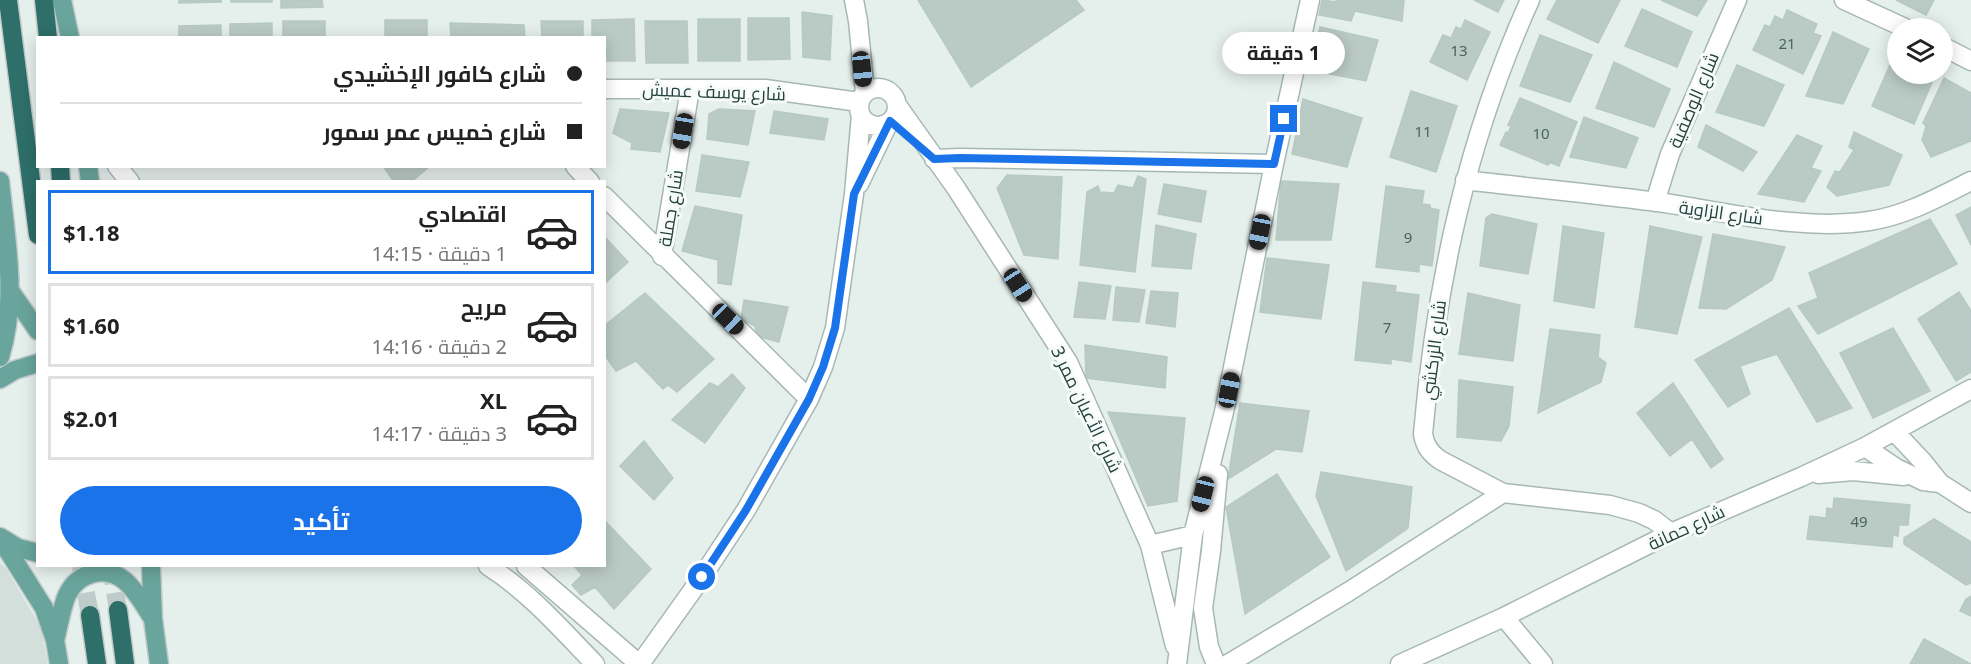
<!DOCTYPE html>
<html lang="ar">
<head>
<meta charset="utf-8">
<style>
	:root { --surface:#fff; --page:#f6f6f6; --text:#222; --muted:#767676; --line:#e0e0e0; --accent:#1a73e8 }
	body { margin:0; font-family:"Noto Sans",Cairo,sans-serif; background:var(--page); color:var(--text); direction:rtl; height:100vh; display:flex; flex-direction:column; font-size:22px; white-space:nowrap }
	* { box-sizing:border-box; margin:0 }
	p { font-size:20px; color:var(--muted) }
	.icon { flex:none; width:33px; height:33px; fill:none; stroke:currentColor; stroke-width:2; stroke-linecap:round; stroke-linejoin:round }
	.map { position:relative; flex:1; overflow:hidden; direction:ltr }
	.drawer { position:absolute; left:36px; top:180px; width:570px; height:387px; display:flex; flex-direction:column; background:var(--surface); border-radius:0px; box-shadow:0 3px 15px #0003; direction:rtl }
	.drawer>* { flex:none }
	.guide { position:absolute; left:36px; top:36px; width:570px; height:132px; border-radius:0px; box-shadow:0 3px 15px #0003; direction:rtl; display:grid; align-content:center; height:132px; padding:0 24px; background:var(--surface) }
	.tools { position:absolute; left:1887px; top:18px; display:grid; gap:12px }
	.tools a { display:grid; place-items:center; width:66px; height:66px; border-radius:50%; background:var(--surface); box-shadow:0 3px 15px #0003; font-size:30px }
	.end { position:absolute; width:27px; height:27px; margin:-14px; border:8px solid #1a73e8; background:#fff; box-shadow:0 0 0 3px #fff }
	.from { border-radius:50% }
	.bubble { position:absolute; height:42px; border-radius:21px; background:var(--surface); box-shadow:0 3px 15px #0003; font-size:20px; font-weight:700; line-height:42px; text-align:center; direction:rtl }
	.car { position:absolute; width:18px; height:36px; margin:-18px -9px; border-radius:8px; box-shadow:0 0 4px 2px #0007; background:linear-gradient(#222 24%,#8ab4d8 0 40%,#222 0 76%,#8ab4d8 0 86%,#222 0) }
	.guide b { display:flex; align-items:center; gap:21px; height:57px; font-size:22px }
	.guide b+b { border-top:2px solid var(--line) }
	.guide i { width:15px; height:15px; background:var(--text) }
	ul { padding:10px 0 0; list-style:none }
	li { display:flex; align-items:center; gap:18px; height:84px; margin:0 12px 9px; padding:0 12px; border:3px solid var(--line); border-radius:0px }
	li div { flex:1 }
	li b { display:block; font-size:22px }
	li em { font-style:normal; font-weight:700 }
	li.current { border-color:var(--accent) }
	li>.icon { width:54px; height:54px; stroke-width:1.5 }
	.primary-button { display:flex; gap:12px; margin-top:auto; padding:12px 24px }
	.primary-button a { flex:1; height:69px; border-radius:36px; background:var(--accent); color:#fff; font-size:24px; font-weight:700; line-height:69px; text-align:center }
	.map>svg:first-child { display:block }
	.built { fill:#d3dfdb }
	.building { fill:#bacac5; stroke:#b7c9c3; stroke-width:1.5 }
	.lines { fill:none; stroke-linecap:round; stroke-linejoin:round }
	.highway-tunnel { stroke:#beccc9; stroke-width:18; stroke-dasharray:18 9; stroke-linecap:butt }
	.minor-casing { stroke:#a7b8b4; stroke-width:21 }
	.major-casing { stroke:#c1cac9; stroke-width:21 }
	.highway-casing { stroke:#c1cac9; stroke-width:21 }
	.minor { stroke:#fff; stroke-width:18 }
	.major { stroke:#69a59c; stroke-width:18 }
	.highway { stroke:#2e6f69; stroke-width:18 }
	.route { stroke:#1a73e8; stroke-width:8 }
	.labels { text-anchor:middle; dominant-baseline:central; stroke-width:6; stroke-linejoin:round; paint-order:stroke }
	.number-label { font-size:15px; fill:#49645f }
	.street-label { font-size:18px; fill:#23423d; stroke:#f6fbf9 }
</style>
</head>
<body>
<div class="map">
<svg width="1971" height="664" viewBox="0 0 1971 664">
	<rect width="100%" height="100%" fill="#e5efec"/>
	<path class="built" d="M0,563L6,568L41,628L48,664H0Z"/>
	<path class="building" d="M179,0H221V2L179,3Z
		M231,0H272V2H231Z
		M281,0H322L323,7L281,8Z
		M918,0H1076L1084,10L971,87Z
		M1322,0L1336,2V0H1404L1402,21L1355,11L1351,21L1319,15Z
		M1474,0H1504L1498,12Z
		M1557,0H1620L1598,43L1547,19Z
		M1661,0H1707L1697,16Z
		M1896,0H1934L1926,15Z
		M1642,9L1692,32L1677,67L1625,46Z
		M1787,10L1817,24L1813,33L1821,36L1803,74L1753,50L1765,25L1770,27L1775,16L1783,20Z
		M802,12L832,16L830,60L803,57Z
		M748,18H789L790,59L748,60Z
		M634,19L635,61H604V38H592V20Z
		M698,19H740V61H698Z
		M385,20H427V38H385Z
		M1465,20L1490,32L1467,80L1430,62L1443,35L1451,38L1456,27L1461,29Z
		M283,21H325V38H283Z
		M541,21H583V38H542Z
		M645,21H687L688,63H646Z
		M272,23V38H230V24Z
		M450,23L524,25L525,38H451Z
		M221,25V38H179V26Z
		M1320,27L1378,40L1366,81L1309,70Z
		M1833,32L1869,49L1843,104L1806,96Z
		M1540,35L1592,55L1570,102L1520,86Z
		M1892,60L1898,62V74H1924L1934,78L1914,124L1872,106Z
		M1614,62L1670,89L1654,127L1596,108Z
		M1737,65L1784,85L1764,126L1716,112Z
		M1944,78L1971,93V141L1931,157L1922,140L1926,126L1923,123Z
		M1411,91L1457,106L1436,172L1390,157Z
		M1520,98L1577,122L1559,166L1549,162L1548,165L1500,145L1506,132L1508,133L1511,126L1508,125Z
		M1303,99L1362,118L1347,167L1292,154Z
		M620,109L669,113L660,152L631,149L632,143L613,133Z
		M719,109L755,111L748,145L707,139L709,114Z
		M774,111L828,119L824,140L770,133Z
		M1584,117L1638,138L1626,168L1570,157Z
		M1706,125L1757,152L1743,171L1698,147Z
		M1854,132L1902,155L1889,185L1837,196L1827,187L1835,171L1840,172L1854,150L1849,147Z
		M1797,135L1822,146L1811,168L1821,171L1804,202L1758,194Z
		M702,155L749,162L740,197L696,191Z
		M383,166H430L411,182H394Z
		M1007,175L1062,177L1058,259L1024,255L997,188Z
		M1138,176L1146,179L1135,272L1080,265L1087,192L1098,186L1100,192L1114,193L1118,185L1133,188Z
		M1281,181L1339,184L1331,240H1276Z
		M1164,184L1206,191L1201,222L1158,214Z
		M1386,186L1424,191L1422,204L1430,205V208L1439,210L1432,266L1419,264V272L1376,267Z
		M695,206L742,215L731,285L718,283V260L682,251Z
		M1971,207V245L1956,215Z
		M1492,214L1537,224L1528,274L1480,266L1486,218Z
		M1930,219L1957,264L1818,334L1798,306L1818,298L1809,273Z
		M1156,225L1196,234L1191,269L1152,266Z
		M1563,226L1604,233L1594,308L1554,301Z
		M1650,226L1702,237L1677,334L1635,327Z
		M1713,234L1785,247L1772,280L1726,309L1699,308Z
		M604,236L628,262L604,284Z
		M1267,258L1329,265L1321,319L1260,312Z
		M1079,282L1111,286L1105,319L1074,317Z
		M1363,282L1396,286L1395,292L1419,295L1411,362L1391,359V364L1355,360Z
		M1116,287L1145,290L1139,322L1113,320Z
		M1151,291L1178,293L1175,327L1146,323Z
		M1959,292L1971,311V372L1956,381L1918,319Z
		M645,293L714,359L677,392L668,385L663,389L636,361L616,371L604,354V326Z
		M1468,293L1520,305L1513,361L1459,354Z
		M744,300L788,307L779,342L757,336L755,326L741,319Z
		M1789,308L1852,408L1817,422L1777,354L1740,366L1750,394L1728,407L1695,360Z
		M1893,328L1930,391L1873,418L1840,353Z
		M1550,329L1600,335L1598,357L1606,363L1601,382L1538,413Z
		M1085,345L1167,357L1165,388L1086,378Z
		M732,374L745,388L705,443L672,420L710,383L718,387Z
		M1459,380L1513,387L1509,426L1501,441L1457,437Z
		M1673,383L1723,459L1711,468L1692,439L1670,456L1637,413Z
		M1240,403L1309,411L1302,452L1276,449L1228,479Z
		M1108,412L1185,418L1177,501L1148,506Z
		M644,441L673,478L654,500L620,466Z
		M1321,472L1412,487L1408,528L1346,571L1316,496Z
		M1277,474L1330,557L1245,614L1226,507Z
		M1834,498L1910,505L1908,525H1899L1898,536L1893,535L1892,547L1807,539L1810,516L1826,518L1827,508L1833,509Z
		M1934,519L1971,542V583L1966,585L1904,544V538Z
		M604,520L651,569L614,609L595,587L581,595L572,585L582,575L574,566H604Z
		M1971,596V616L1960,611L1966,599Z
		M1924,639L1971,664H1910Z"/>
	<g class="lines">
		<path class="highway-tunnel" d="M81,566L90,615
			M111,566L118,610"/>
		<defs>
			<path id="minor" d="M854,0L858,21L865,93
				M1530,0C1467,139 1436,282 1423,434C1425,446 1430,453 1440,460L1503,493L1610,505L1639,513L1654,520L1671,533
				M1844,0L1905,28
				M1942,46L1971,61
				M859 107a19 19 0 1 1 38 0a19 19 0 1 1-38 0Z
				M604,89H765L859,102
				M897,105L956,188L1068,362L1150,545L1175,646
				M934,159L960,158L1274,164
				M117,166L130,182
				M575,166L590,182
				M1465,180C1531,188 1598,194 1665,203C1730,213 1804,231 1869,221C1905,216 1939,197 1971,181
				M859,184L889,122
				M604,196L809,399
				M1655,202L1670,154L1737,0
				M662,256L690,89
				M1894,431L1924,463L1940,483
				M1865,447L1896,468L1923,481L1940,483L1971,503
				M1818,474L1853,471L1904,476
				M1150,545L1193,535
				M488,566C529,592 561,629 595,664
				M526,566L639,664
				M1504,617L1543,664
				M640,664L702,577L746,510L809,399L823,367L835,328L854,194L861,115
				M1177,664L1193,535L1224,412L1274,164L1310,0
				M1216,664L1209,647L1203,608L1211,551L1218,474
				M1228,664L1348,592L1503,493
				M1400,664L1504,617L1671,533L1801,477L1865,447L1971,389"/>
			<path id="major" d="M62,0L70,38
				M88,166L90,182
				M0,181C6,240 18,300 0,357
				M11,292L38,331
				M0,379L15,370L38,363
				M0,537L18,548L38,553
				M0,538L44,608L55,640L59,664
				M151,566L153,619L159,664
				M55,640C59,626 61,609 67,595C72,585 80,577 91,574C123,564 138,596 153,619"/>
			<path id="highway" d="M8,0L38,235
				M44,0L48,38
				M60,166L61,182
				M118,610L125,664
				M90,615L97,664"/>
		</defs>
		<use href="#minor" class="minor-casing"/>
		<use href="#major" class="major-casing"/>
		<use href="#highway" class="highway-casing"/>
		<use href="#minor" class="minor"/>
		<use href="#major" class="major"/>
		<use href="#highway" class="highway"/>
	</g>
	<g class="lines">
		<path class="route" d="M702,577L746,510L809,399L823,367L835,328L854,194L890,121L934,159L960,158L1274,164L1284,119"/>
	</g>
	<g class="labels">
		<g class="number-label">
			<text x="1787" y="43">21</text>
			<text x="1459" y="50">13</text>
			<text x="1423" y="131">11</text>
			<text x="1541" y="133">10</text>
			<text x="1408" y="237">9</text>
			<text x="1387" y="327">7</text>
			<text x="1859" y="521">49</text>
		</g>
		<g class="street-label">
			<text transform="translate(714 91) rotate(2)">شارع يوسف عميش</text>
			<text transform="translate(1693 100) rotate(-67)">شارع الوصفية</text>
			<text transform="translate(670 208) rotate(-81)">شارع جملة</text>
			<text transform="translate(1721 212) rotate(8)">شارع الزاوية</text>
			<text transform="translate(1433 350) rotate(-83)">شارع الزركشي</text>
			<text transform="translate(1087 409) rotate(64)">شارع الأعيان ممر 3</text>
			<text transform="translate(1686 527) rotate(-25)">شارع حمانة</text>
		</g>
	</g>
</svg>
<div class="tools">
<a><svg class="icon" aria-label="layers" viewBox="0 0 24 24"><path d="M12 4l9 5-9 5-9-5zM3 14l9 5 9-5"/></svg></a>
</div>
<i class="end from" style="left:702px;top:577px"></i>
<i class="end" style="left:1284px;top:119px"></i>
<div class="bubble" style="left:1222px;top:32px;width:123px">1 دقيقة</div>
<i class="car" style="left:862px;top:69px;rotate:174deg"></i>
<i class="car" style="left:683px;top:131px;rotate:189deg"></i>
<i class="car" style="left:1260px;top:232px;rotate:191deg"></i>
<i class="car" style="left:1018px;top:285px;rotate:147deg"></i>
<i class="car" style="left:728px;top:319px;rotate:134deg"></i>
<i class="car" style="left:1229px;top:390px;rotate:11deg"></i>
<i class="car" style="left:1203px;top:494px;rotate:194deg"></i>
<div class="guide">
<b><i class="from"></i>شارع كافور الإخشيدي</b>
<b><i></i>شارع خميس عمر سمور</b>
</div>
<section class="drawer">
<ul>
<li class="current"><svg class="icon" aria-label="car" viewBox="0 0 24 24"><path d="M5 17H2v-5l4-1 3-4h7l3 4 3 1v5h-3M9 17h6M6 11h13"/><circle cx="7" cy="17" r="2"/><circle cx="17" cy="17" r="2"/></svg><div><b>اقتصادي</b><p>1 دقيقة · 14:15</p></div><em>$1.18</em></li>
<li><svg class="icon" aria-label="car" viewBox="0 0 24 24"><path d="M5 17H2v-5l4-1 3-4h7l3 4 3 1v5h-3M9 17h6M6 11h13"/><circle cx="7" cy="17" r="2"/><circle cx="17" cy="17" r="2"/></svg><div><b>مريح</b><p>2 دقيقة · 14:16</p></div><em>$1.60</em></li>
<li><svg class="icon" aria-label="car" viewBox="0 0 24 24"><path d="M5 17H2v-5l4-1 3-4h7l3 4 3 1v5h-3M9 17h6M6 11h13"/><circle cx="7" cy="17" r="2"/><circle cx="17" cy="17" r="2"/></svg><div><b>XL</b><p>3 دقيقة · 14:17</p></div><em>$2.01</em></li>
</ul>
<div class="primary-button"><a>تأكيد</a></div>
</section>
</div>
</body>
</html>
